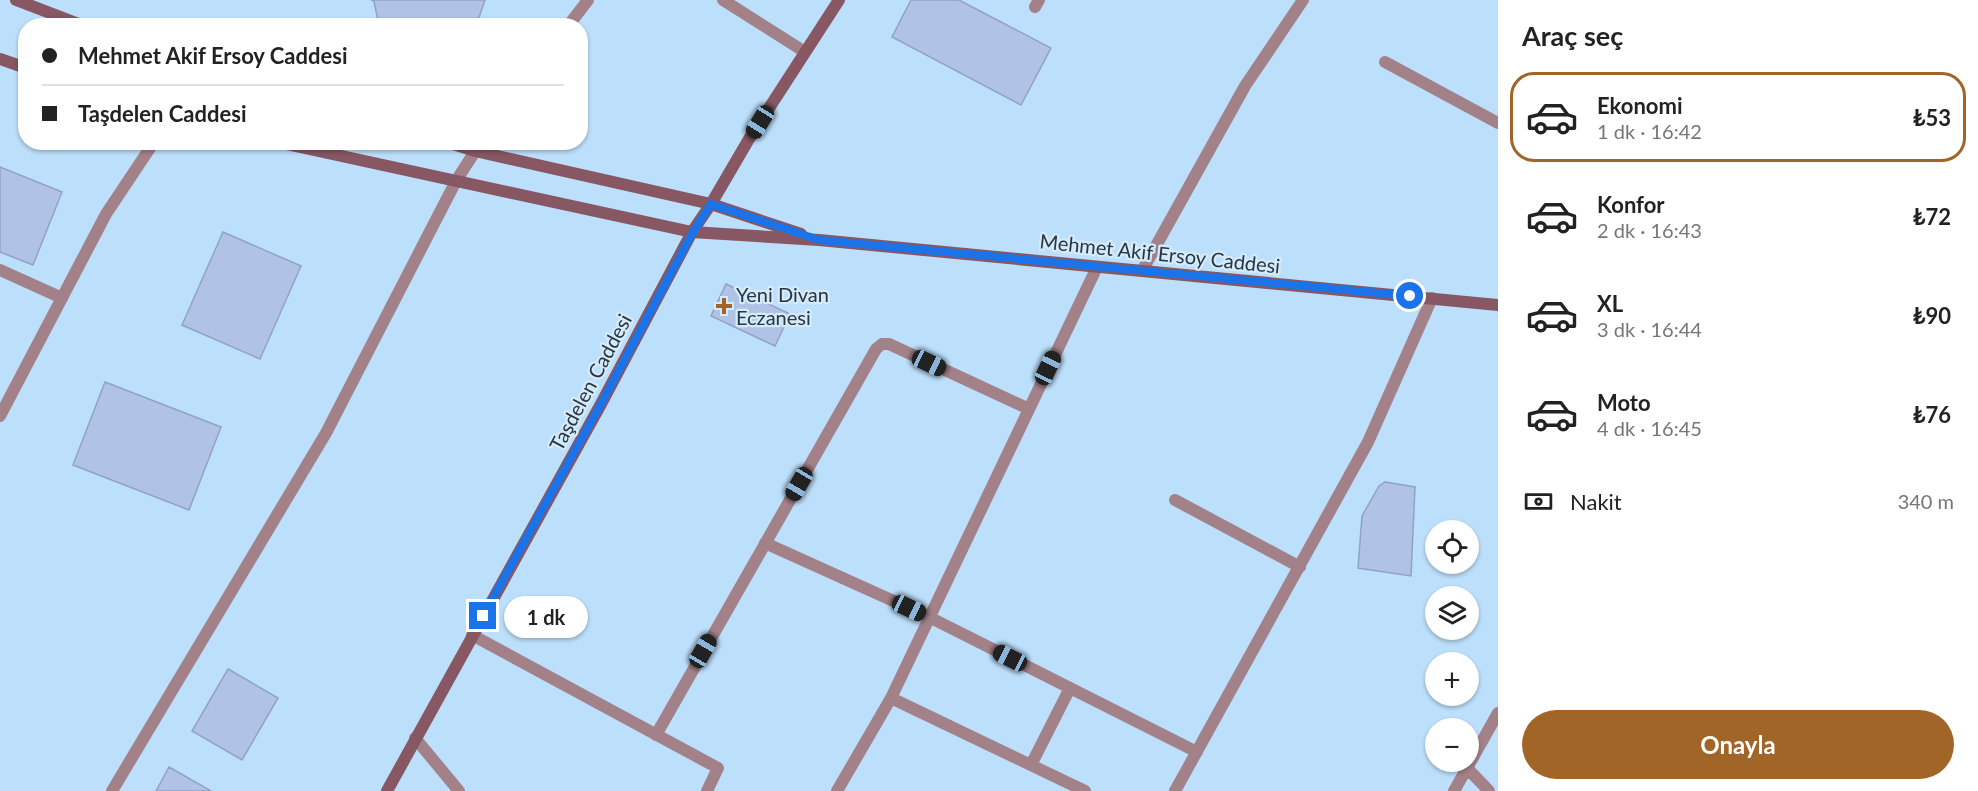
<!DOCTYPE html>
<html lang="tr">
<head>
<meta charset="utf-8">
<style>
	:root { --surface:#fff; --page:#f6f6f6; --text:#222; --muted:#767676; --line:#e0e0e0; --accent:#a16528 }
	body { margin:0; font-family:Lato,sans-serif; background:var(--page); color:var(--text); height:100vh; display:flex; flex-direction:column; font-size:22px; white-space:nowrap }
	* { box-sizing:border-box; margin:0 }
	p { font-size:20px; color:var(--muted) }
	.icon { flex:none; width:33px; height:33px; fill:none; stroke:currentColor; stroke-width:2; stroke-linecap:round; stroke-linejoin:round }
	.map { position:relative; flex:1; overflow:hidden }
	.side { display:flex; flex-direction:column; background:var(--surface); width:480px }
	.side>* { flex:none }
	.banner { position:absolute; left:18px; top:18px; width:570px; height:132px; border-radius:24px; box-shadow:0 2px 4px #0004; display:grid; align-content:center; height:132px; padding:0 24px; background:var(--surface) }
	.buttons { position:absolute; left:1425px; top:520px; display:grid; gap:12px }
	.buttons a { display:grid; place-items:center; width:54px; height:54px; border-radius:50%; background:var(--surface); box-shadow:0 2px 4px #0004; font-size:30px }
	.end { position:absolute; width:27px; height:27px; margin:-14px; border:8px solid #1a73e8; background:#fff; box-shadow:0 0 0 3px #fff }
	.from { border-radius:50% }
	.bubble { position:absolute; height:42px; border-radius:21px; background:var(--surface); box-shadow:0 2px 4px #0004; font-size:20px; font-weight:700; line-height:42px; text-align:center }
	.car { position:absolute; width:18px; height:36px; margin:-18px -9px; border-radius:8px; box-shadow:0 0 4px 2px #0007; background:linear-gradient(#222 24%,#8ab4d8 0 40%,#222 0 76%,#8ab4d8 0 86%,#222 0) }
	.banner b { display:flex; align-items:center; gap:21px; height:57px; font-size:22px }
	.banner b+b { border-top:2px solid var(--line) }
	.banner i { width:15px; height:15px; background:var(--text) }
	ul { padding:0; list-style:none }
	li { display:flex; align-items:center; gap:18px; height:90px; margin:0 12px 9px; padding:0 12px; border:3px solid transparent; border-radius:24px }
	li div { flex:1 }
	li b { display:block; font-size:22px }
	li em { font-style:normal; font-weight:700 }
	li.current { border-color:var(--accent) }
	li>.icon { width:54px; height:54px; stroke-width:1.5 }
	h2 { padding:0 24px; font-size:27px; line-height:72px }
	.pay { display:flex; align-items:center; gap:15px; height:66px; padding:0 24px; font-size:22px }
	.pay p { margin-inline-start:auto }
	.cta { display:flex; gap:12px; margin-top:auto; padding:12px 24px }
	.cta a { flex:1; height:69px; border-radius:36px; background:var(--accent); color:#fff; font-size:24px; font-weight:700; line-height:69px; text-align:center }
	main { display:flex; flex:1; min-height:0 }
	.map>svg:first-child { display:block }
	.building { fill:#b0c2e5; stroke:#91a3c5; stroke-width:1.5 }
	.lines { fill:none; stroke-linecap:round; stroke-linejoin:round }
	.service { stroke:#a38189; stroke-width:12 }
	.minor { stroke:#a38189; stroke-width:12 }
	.secondary { stroke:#875763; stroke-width:12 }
	.route { stroke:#1a73e8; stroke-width:8 }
	.poi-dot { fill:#a16528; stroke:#d5eafb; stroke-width:2 }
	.labels { text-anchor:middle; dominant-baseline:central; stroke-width:4.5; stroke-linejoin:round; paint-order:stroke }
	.street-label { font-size:20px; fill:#283641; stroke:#d5eafb }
	.poi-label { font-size:20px; fill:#283641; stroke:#d5eafb; text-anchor:start }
</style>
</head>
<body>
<main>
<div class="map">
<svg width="1498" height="791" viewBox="0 0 1498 791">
	<rect width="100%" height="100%" fill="#bcdffb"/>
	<path class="building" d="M371,0H485L476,26H379L374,1Z
		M911,0H959L1051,48L1021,105L892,37Z
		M0,167L62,192L33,265L0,252Z
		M223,232L301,266L260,359L182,325Z
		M726,284L790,314L775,346L711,316Z
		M105,382L221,427L189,510L73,465Z
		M1385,482L1415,487L1411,576L1358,568L1362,516L1379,486Z
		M228,669L278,698L242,760L192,731Z
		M169,767L211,791H156Z"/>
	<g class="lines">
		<path class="service" d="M0,270L62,298"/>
		<path class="minor" d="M723,0L805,52
			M1035,7L1039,0
			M568,26L588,0
			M1385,62L1498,123
			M1142,271L1245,86L1303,0
			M0,416L106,214L154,142
			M1175,500L1300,567
			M765,543L929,617L1197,752
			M472,635L718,768L707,791
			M891,698L1085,791
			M656,735L876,349L882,344H889L1029,409
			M415,738L459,791
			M1031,765L1070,688
			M1467,768L1489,791
			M112,791L326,433L456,181L481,142
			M837,791L891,698L1097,267
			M1175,791L1368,442L1432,298
			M1454,791L1498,713"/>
		<path class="secondary" d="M16,0L84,26
			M0,59L26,68
			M277,142L692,232L819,240L1498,305
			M447,142L475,151L711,204L801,234
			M387,791L601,404L692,232L711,204L749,139L839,0"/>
	</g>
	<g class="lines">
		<path class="route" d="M483,616L601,404L693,232L711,204L819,240L1410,296"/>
	</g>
	<path class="poi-dot" d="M721 297h6v6h6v6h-6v6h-6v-6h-6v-6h6z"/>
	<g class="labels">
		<g class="street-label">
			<text transform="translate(1160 253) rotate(6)">Mehmet Akif Ersoy Caddesi</text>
			<text transform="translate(590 382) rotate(-62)">Taşdelen Caddesi</text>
		</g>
		<g class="poi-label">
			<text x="736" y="294">Yeni Divan<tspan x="736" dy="23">Eczanesi</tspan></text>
		</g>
	</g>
</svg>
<div class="buttons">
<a><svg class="icon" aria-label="locate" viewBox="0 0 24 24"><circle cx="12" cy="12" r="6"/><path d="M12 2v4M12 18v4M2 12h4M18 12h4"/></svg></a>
<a><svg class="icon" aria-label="layers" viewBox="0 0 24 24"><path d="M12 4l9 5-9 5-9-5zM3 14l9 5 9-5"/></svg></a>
<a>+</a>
<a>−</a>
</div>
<i class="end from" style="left:1410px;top:296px"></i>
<i class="end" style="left:483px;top:616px"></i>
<div class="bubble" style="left:504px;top:596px;width:84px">1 dk</div>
<i class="car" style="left:760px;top:122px;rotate:212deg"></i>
<i class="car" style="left:929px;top:363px;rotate:115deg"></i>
<i class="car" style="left:1048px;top:368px;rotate:25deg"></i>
<i class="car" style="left:799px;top:484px;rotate:210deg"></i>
<i class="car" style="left:909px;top:608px;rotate:115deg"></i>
<i class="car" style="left:703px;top:651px;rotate:30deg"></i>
<i class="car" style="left:1010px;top:658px;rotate:297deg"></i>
<div class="banner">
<b><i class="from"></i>Mehmet Akif Ersoy Caddesi</b>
<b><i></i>Taşdelen Caddesi</b>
</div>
</div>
<section class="side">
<h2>Araç seç</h2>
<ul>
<li class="current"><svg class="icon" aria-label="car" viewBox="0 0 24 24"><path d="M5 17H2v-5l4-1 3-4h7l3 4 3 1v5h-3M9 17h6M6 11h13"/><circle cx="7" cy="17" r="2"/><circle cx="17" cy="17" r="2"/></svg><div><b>Ekonomi</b><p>1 dk · 16:42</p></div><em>₺53</em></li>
<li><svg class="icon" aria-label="car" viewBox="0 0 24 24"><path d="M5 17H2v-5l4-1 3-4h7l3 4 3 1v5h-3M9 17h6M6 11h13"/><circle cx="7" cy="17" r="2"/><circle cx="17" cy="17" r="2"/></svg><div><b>Konfor</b><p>2 dk · 16:43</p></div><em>₺72</em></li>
<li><svg class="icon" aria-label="car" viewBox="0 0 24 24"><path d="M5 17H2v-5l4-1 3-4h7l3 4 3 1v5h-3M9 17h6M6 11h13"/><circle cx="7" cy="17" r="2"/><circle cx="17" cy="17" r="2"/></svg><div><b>XL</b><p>3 dk · 16:44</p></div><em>₺90</em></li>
<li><svg class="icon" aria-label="car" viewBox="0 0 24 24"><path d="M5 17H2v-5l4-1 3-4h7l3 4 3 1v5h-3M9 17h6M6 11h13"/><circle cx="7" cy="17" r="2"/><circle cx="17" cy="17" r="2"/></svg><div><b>Moto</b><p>4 dk · 16:45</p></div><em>₺76</em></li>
</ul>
<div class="pay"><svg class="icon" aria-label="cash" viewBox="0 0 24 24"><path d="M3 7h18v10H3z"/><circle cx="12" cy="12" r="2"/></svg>Nakit<p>340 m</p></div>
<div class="cta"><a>Onayla</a></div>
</section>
</main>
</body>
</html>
